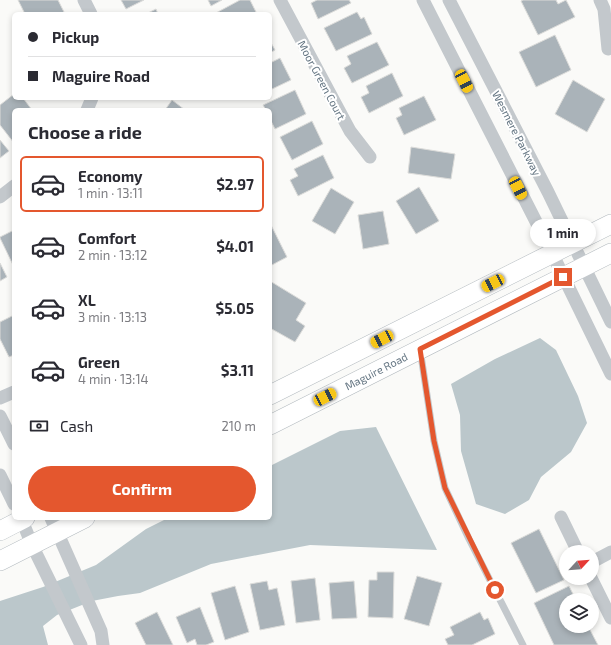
<!DOCTYPE html>
<html lang="en">
<head>
<meta charset="utf-8">
<style>
	:root { --surface:#fff; --page:#f7f7f7; --text:#2b2b33; --muted:#7c7c81; --line:#e1e1e2; --accent:#e4572e }
	body { margin:0; font-family:"Exo 2",sans-serif; background:var(--page); color:var(--text); height:100vh; display:flex; flex-direction:column; font-size:15px; white-space:nowrap }
	* { box-sizing:border-box; margin:0 }
	p { font-size:13px; color:var(--muted) }
	.icon { flex:none; width:22px; height:22px; fill:none; stroke:currentColor; stroke-width:2; stroke-linecap:round; stroke-linejoin:round }
	.map { position:relative; flex:1; overflow:hidden }
	.drawer { position:absolute; left:12px; top:108px; width:260px; height:412px; display:flex; flex-direction:column; background:var(--surface); border-radius:6px; box-shadow:0 2px 6px #0003 }
	.drawer>* { flex:none }
	.top-card { position:absolute; left:12px; top:12px; width:260px; height:88px; border-radius:6px; box-shadow:0 2px 6px #0003; display:grid; align-content:center; height:88px; padding:0 16px; background:var(--surface) }
	.needle { width:26px; rotate:64deg }
	.buttons { position:absolute; left:559px; top:545px; display:grid; gap:8px }
	.buttons a { display:grid; place-items:center; width:40px; height:40px; border-radius:50%; background:var(--surface); box-shadow:0 2px 6px #0003; font-size:20px }
	.end { position:absolute; width:18px; height:18px; margin:-9px; border:5px solid #e4572e; background:#fff; box-shadow:0 0 0 2px #fff }
	.from { border-radius:50% }
	.bubble { position:absolute; height:28px; border-radius:14px; background:var(--surface); box-shadow:0 2px 6px #0003; font-size:13px; font-weight:700; line-height:28px; text-align:center }
	.car { position:absolute; width:12px; height:24px; margin:-12px -6px; border-radius:5px; box-shadow:0 0 3px 1px #0007; background:linear-gradient(#f5c518 24%,#345 0 40%,#f5c518 0 76%,#345 0 86%,#f5c518 0) }
	.top-card b { display:flex; align-items:center; gap:14px; height:38px; font-size:15px }
	.top-card b+b { border-top:1px solid var(--line) }
	.top-card i { width:10px; height:10px; background:var(--text) }
	ul { padding:0; list-style:none }
	li { display:flex; align-items:center; gap:12px; height:56px; margin:0 8px 6px; padding:0 8px; border:2px solid transparent; border-radius:6px }
	li div { flex:1 }
	li b { display:block; font-size:15px }
	li em { font-style:normal; font-weight:700 }
	li.on { border-color:var(--accent) }
	li>.icon { width:36px; height:36px; stroke-width:1.5 }
	h2 { padding:0 16px; font-size:18px; line-height:48px }
	.pay { display:flex; align-items:center; gap:10px; height:44px; padding:0 16px; font-size:15px }
	.pay p { margin-inline-start:auto }
	.button { display:flex; gap:8px; margin-top:auto; padding:8px 16px }
	.button a { flex:1; height:46px; border-radius:24px; background:var(--accent); color:#fff; font-size:16px; font-weight:700; line-height:46px; text-align:center }
	.map>svg:first-child { display:block }
	.water { fill:#bbc7cb }
	.building { fill:#aab3b9; stroke:#dcdcda }
	.lines { fill:none; stroke-linecap:round; stroke-linejoin:round }
	.secondary-casing { stroke:#b3babf; stroke-width:20 }
	.service { stroke:#c3c8cc; stroke-width:7 }
	.minor { stroke:#c3c8cc; stroke-width:13 }
	.secondary { stroke:#fff; stroke-width:19 }
	.route { stroke:#e4572e; stroke-width:5 }
	.labels { text-anchor:middle; dominant-baseline:central; stroke-width:4; stroke-linejoin:round; paint-order:stroke }
	.street-label { font-size:11px; fill:#657683; stroke:#fff }
</style>
</head>
<body>
<div class="map">
<svg width="611" height="645" viewBox="0 0 611 645">
	<rect width="100%" height="100%" fill="#fafaf8"/>
	<path class="water" d="M540,338L556,350L578,396L587,423L571,452L541,477L529,500L505,514L476,504L461,451L460,415L451,384L495,359Z
		M376,427L437,550L310,545L211,564L140,593L118,596L92,601L57,615L43,626L48,645H0V601L43,587L96,565L146,529L168,518H270V466L340,431Z"/>
	<path class="building" d="M18,0H58L65,14H25Z
		M121,0H144L126,9Z
		M208,0H222L211,6Z
		M240,0H250L257,14H214Z
		M317,0H349L351,3L318,19L311,3Z
		M523,0H556L558,4L566,0L575,17L538,35L521,1Z
		M156,9L158,14H146Z
		M357,12L361,19L364,17L372,34L336,51L324,28Z
		M555,35L571,70L536,87L519,52Z
		M270,41L275,50L270,53Z
		M377,42L389,65L352,83L344,68L351,64L347,56Z
		M280,58L291,80L270,90V63Z
		M392,73L403,96L369,113L361,97L369,93L366,86Z
		M573,80L605,99L587,132L555,114Z
		M295,90L306,114L275,129L270,119V110H266L263,105Z
		M14,94V98H23L32,110H14V143L0,125V105Z
		M424,96L436,120L404,135L396,118L402,115L399,108Z
		M172,100L185,110H165Z
		M312,121L323,144L292,160L280,137Z
		M0,140L9,151L0,158Z
		M411,147L455,154L451,179L408,173Z
		M323,155L334,178L298,196L290,180L298,176L294,169Z
		M419,187L439,221L416,234L396,201Z
		M331,188L354,202L335,234L312,221Z
		M383,211L389,244L363,249L358,215Z
		M271,225L287,257L270,266V226Z
		M14,230V267L0,238V237Z
		M0,263L7,277L0,281Z
		M270,281L306,303L296,320L305,326L295,342L270,328Z
		M14,315V355L9,357L0,339V322Z
		M539,529L564,580L536,593L511,543Z
		M377,572H394L393,618L368,617L369,580H377Z
		M417,576L442,583L429,626L404,619Z
		M315,578L320,620L296,623L291,581Z
		M267,581L269,590L277,588L285,625L260,630L250,584Z
		M354,581L357,618L332,619L329,583Z
		M235,586L249,632L225,640L211,593Z
		M569,586L576,600H566V626H588L598,645H554L534,603Z
		M200,607L214,642L206,645H197L195,639L187,643L176,617Z
		M157,612L173,645H146L135,623Z
		M480,612L484,620L488,618L495,634L472,645H448L445,639L454,635L450,627Z"/>
	<g class="lines">
		<defs>
			<path id="secondary" d="M270,395L611,224
				M270,425L611,253
				M0,531L25,518
				M0,561L85,518"/>
		</defs>
		<use href="#secondary" class="secondary-casing"/>
		<path class="service" d="M420,349L434,441L445,488L469,539L523,645"/>
		<path class="minor" d="M84,0L91,14
			M280,0L350,131L370,157
			M423,0L552,253L611,374
			M449,0L548,192L611,322
			M600,0L604,9L608,49
			M87,110L92,98
			M0,197L14,186
			M0,398L14,392
			M0,416L14,444
			M0,475L14,504
			M561,517L578,552
			M21,518L32,545L81,645
			M51,518L101,631L103,645
			M592,562L611,552
			M591,578L611,618"/>
		<use href="#secondary" class="secondary"/>
	</g>
	<g class="lines">
		<path class="route" d="M495,590L445,488L434,441L420,349L563,277"/>
	</g>
	<g class="labels">
		<g class="street-label">
			<text transform="translate(322 80) rotate(62)">Moor Green Court</text>
			<text transform="translate(517 133) rotate(63)">Wesmere Parkway</text>
			<text transform="translate(376 371) rotate(-27)">Maguire Road</text>
		</g>
	</g>
</svg>
<div class="buttons">
<a><svg class="needle" viewBox="-14 -14 28 28"><path d="M0-13l5 13h-10z" fill="#e53935"/><path d="M0 13l5-13h-10z" fill="#7c7c81"/></svg></a>
<a><svg class="icon" aria-label="layers" viewBox="0 0 24 24"><path d="M12 4l9 5-9 5-9-5zM3 14l9 5 9-5"/></svg></a>
</div>
<i class="end from" style="left:495px;top:590px"></i>
<i class="end" style="left:563px;top:277px"></i>
<div class="bubble" style="left:530px;top:219px;width:66px">1 min</div>
<i class="car" style="left:464px;top:81px;rotate:153deg"></i>
<i class="car" style="left:518px;top:188px;rotate:153deg"></i>
<i class="car" style="left:493px;top:283px;rotate:243deg"></i>
<i class="car" style="left:382px;top:339px;rotate:243deg"></i>
<i class="car" style="left:325px;top:397px;rotate:63deg"></i>
<div class="top-card">
<b><i class="from"></i>Pickup</b>
<b><i></i>Maguire Road</b>
</div>
<section class="drawer">
<h2>Choose a ride</h2>
<ul>
<li class="on"><svg class="icon" aria-label="car" viewBox="0 0 24 24"><path d="M5 17H2v-5l4-1 3-4h7l3 4 3 1v5h-3M9 17h6M6 11h13"/><circle cx="7" cy="17" r="2"/><circle cx="17" cy="17" r="2"/></svg><div><b>Economy</b><p>1 min · 13:11</p></div><em>$2.97</em></li>
<li><svg class="icon" aria-label="car" viewBox="0 0 24 24"><path d="M5 17H2v-5l4-1 3-4h7l3 4 3 1v5h-3M9 17h6M6 11h13"/><circle cx="7" cy="17" r="2"/><circle cx="17" cy="17" r="2"/></svg><div><b>Comfort</b><p>2 min · 13:12</p></div><em>$4.01</em></li>
<li><svg class="icon" aria-label="car" viewBox="0 0 24 24"><path d="M5 17H2v-5l4-1 3-4h7l3 4 3 1v5h-3M9 17h6M6 11h13"/><circle cx="7" cy="17" r="2"/><circle cx="17" cy="17" r="2"/></svg><div><b>XL</b><p>3 min · 13:13</p></div><em>$5.05</em></li>
<li><svg class="icon" aria-label="car" viewBox="0 0 24 24"><path d="M5 17H2v-5l4-1 3-4h7l3 4 3 1v5h-3M9 17h6M6 11h13"/><circle cx="7" cy="17" r="2"/><circle cx="17" cy="17" r="2"/></svg><div><b>Green</b><p>4 min · 13:14</p></div><em>$3.11</em></li>
</ul>
<div class="pay"><svg class="icon" aria-label="cash" viewBox="0 0 24 24"><path d="M3 7h18v10H3z"/><circle cx="12" cy="12" r="2"/></svg>Cash<p>210 m</p></div>
<div class="button"><a>Confirm</a></div>
</section>
</div>
</body>
</html>
